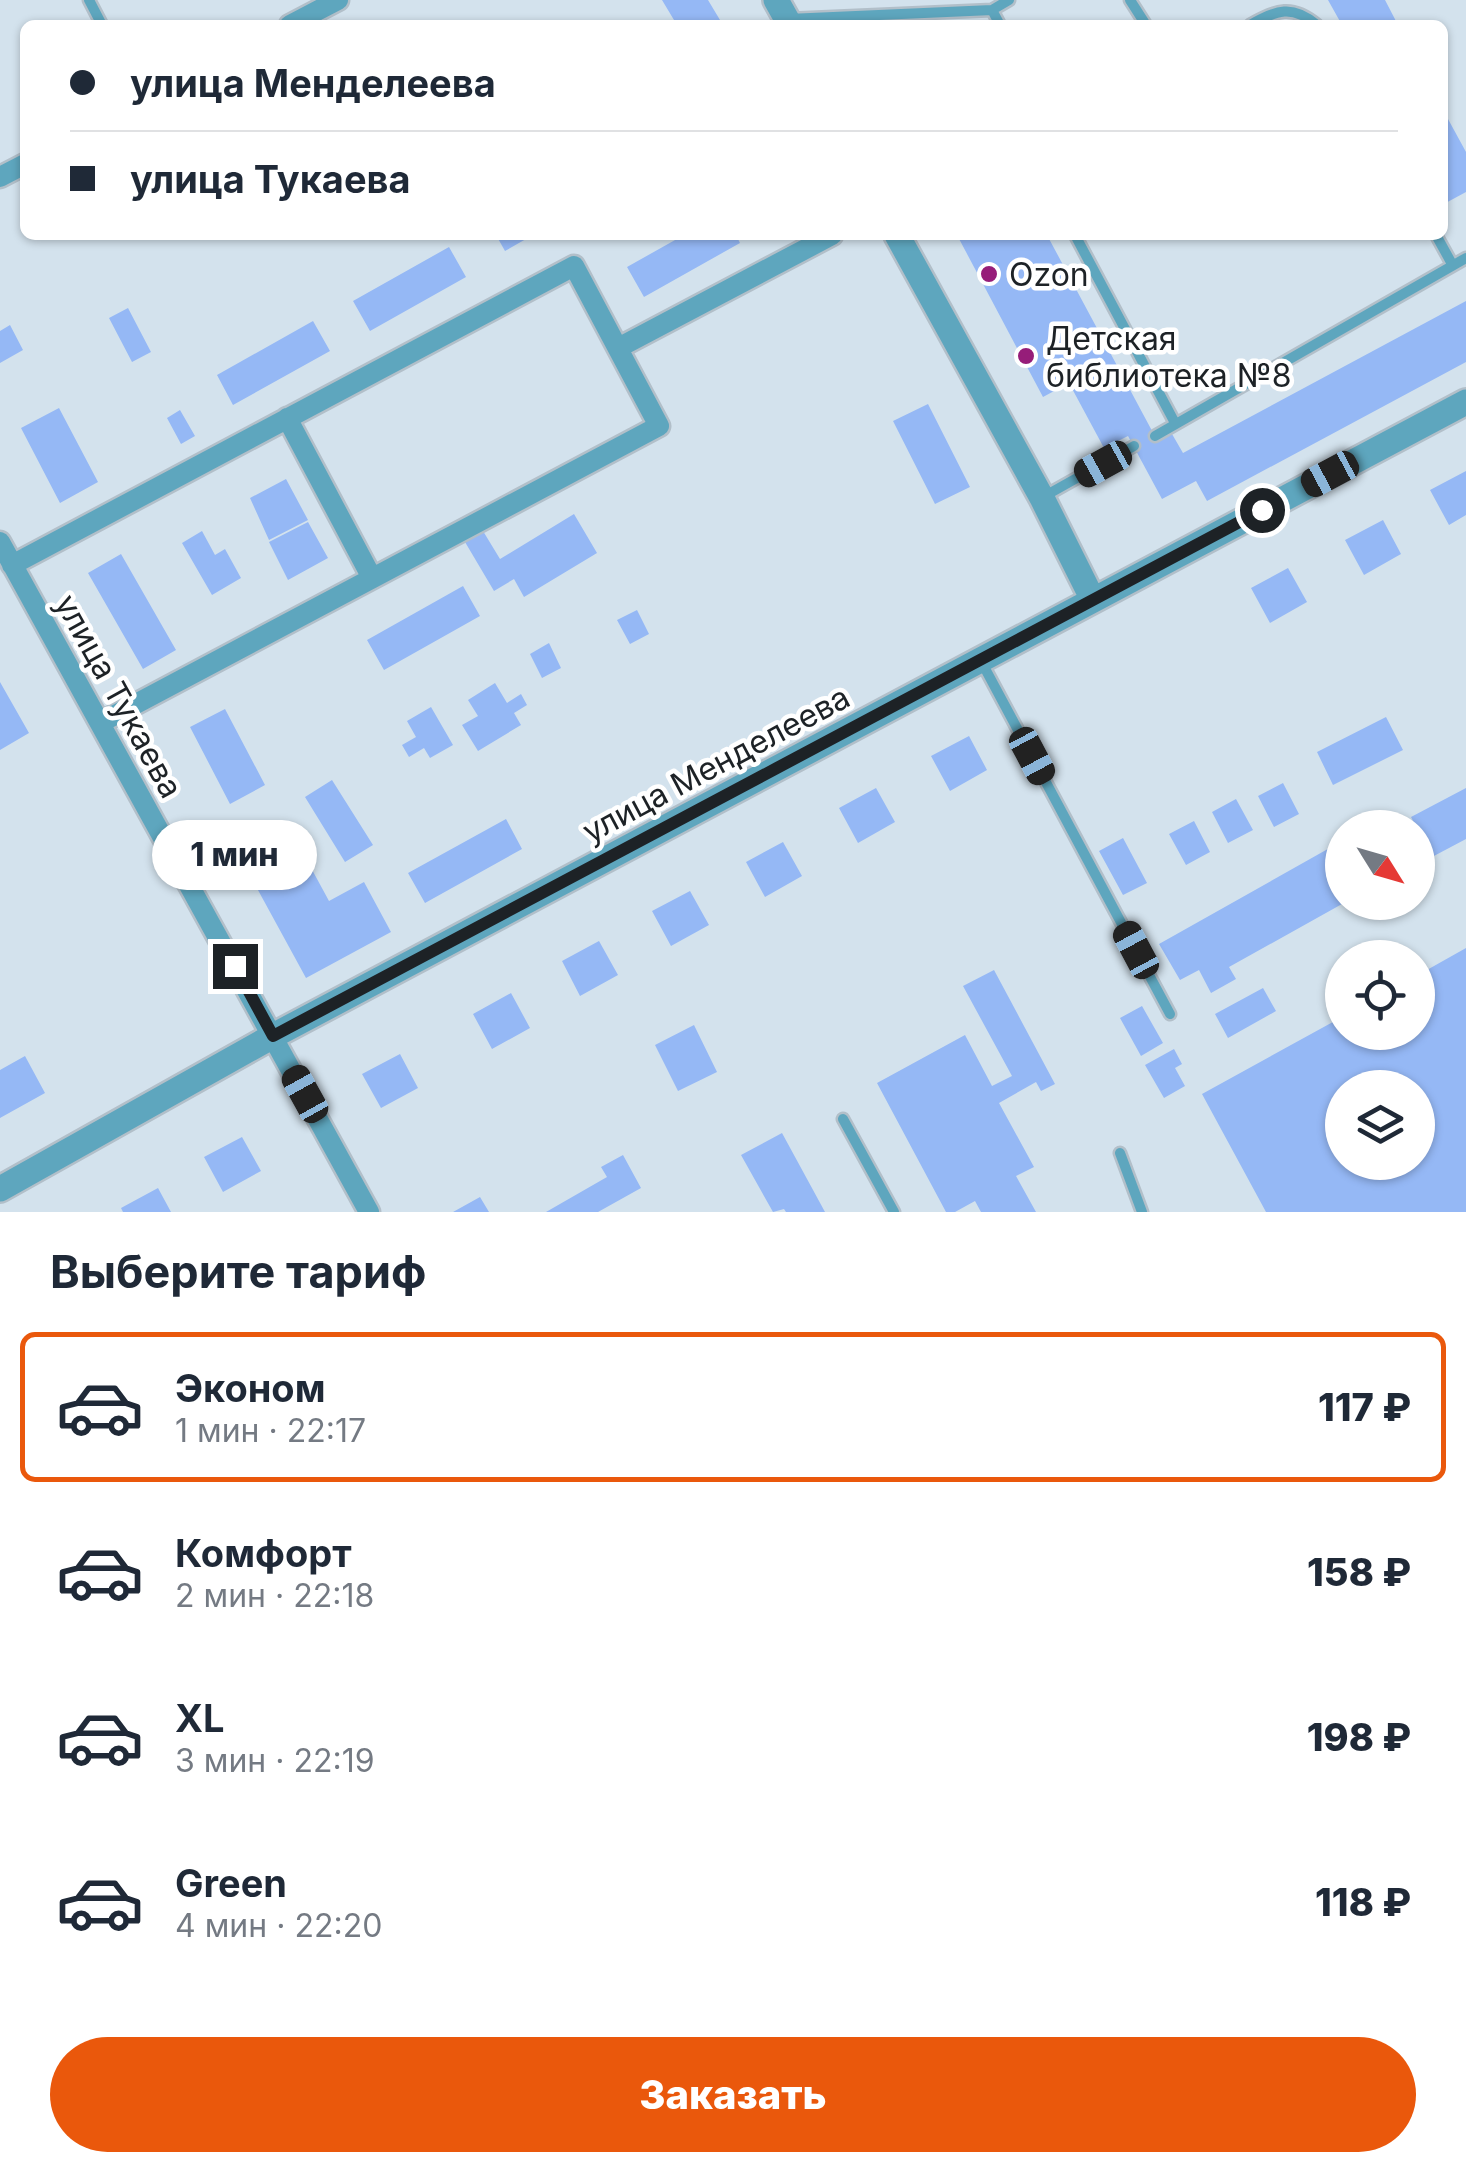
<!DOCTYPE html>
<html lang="ru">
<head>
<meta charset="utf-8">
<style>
	:root { --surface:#fff; --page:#f6f6f7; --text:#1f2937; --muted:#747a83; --line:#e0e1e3; --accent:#ea580c }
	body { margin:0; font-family:Inter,sans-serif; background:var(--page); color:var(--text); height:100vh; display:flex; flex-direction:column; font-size:38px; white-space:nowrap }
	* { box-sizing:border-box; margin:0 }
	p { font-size:32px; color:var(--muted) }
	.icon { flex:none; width:55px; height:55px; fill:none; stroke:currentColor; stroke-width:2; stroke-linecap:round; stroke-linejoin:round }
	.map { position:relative; height:1212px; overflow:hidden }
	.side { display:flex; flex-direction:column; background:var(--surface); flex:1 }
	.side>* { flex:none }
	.guide { position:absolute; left:20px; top:20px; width:1428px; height:220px; border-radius:15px; box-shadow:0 2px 8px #0004; display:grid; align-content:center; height:220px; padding:0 50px; background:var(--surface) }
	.needle { width:65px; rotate:127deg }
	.fabs { position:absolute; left:1325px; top:810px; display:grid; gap:20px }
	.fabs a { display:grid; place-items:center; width:110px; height:110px; border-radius:50%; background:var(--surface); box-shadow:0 2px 8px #0004; font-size:50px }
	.end { position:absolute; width:45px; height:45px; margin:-22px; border:12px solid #1d2226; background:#fff; box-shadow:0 0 0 5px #fff }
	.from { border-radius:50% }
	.bubble { position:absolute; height:70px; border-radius:35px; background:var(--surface); box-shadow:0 2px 8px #0004; font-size:32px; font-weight:800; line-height:70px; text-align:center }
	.car { position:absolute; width:30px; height:60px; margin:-30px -15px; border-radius:12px; box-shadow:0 0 8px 2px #0007; background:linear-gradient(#222 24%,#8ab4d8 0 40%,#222 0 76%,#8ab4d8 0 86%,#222 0) }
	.guide b { display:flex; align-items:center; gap:35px; height:95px; font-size:38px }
	.guide b+b { border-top:2px solid var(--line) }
	.guide i { width:25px; height:25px; background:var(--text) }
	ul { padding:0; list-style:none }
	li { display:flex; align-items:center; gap:30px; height:150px; margin:0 20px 15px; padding:0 30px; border:5px solid transparent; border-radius:15px }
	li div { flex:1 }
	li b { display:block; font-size:38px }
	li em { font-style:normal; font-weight:800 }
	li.active { border-color:var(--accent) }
	li>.icon { width:90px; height:90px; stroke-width:1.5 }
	h2 { padding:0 50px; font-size:45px; line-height:120px }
	.primary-button { display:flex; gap:20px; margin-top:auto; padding:20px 50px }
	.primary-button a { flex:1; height:115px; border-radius:60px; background:var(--accent); color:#fff; font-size:40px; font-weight:800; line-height:115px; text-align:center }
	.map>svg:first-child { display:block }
	.building { fill:#95b8f5; fill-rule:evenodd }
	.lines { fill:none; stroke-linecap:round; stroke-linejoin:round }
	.service-casing { stroke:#b2bfc9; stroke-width:15 }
	.minor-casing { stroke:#b2bfc9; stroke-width:25 }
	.tertiary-casing { stroke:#b2bfc9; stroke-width:30 }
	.service { stroke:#5ea6be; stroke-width:10 }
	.minor { stroke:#5ea6be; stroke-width:20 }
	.tertiary { stroke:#5ea6be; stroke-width:25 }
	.route { stroke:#1d2226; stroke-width:12 }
	.poi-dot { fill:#961d79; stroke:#fff; stroke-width:4 }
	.labels { text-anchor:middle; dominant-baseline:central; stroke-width:9; stroke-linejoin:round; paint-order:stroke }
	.poi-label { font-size:32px; fill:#1d2226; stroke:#fff; text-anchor:start }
	.street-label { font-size:32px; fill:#1d2226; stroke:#fff }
</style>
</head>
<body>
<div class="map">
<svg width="1466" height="1212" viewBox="0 0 1466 1212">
	<rect width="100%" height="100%" fill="#d3e2ed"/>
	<path class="building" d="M662,0H708L723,25H677Z
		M1328,0H1385L1398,25H1342Z
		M1442,108L1466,152V192L1442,205Z
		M496,235H533L505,251Z
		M684,235H736L740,243L644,297L627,267Z
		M957,235H1047L1158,442L1172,434L1183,453L1466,301V362L1207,501L1196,481L1162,499L1128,436L1104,448L1069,383L1043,397Z
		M449,247L466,277L370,331L353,301Z
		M128,308L151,352L132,362L109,318Z
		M313,321L330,351L233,405L217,375Z
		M10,325L23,350L0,363V331Z
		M928,404L970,487L935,504L893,421Z
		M59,408L98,482L60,503L21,428Z
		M180,410L195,436L181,444L167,418Z
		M1466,471V515L1449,525L1430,490Z
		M286,479L308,520L269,540L250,498Z
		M574,514L597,553L524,597L514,579L494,591L465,542L483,531L500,559Z
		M1383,520L1401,554L1364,575L1345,540Z
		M308,522L328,558L288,580L269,542Z
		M202,531L215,555L225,549L241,578L212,595L182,543Z
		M121,554L176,650L143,669L88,573Z
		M1288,568L1307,602L1270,623L1251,588Z
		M463,586L480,616L384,670L367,640Z
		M637,610L649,634L630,644L617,620Z
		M549,643L561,668L542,678L530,654Z
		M0,682L29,733L0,750Z
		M495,683L507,703L521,694L527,705L514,713L521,725L478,751L462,725L478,716L468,700Z
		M431,707L453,745L430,758L424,748L409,757L402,745L416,737L407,721Z
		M225,709L265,785L230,804L190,727Z
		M1386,717L1403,750L1333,785L1317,752Z
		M969,736L987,770L950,791L931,756Z
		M332,780L373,845L345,862L305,797Z
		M1283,783L1299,814L1274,827L1258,796Z
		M876,788L895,822L858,843L839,808Z
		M1466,788V839L1432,857L1411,817Z
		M1236,799L1253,830L1228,843L1212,812Z
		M506,819L522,849L425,903L408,873Z
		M1194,821L1210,852L1186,865L1169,834Z
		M291,831L329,901L364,882L391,932L306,978L241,859Z
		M1123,838L1147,883L1123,895L1099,851Z
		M1342,841V904L1229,967L1236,979L1211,993L1199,970L1180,980L1159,944Z
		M783,842L802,876L765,897L746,862Z
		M690,891L709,925L671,946L652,911Z
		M599,941L618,975L580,996L562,961Z
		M1466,948V1212H1266L1202,1094L1342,1017V1032H1418V975ZM1342,1088H1418V1162H1342Z
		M994,970L1055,1084L1041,1091L1036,1082L999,1103L1034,1167L1016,1176L1036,1212H981L975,1201L955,1212H946L877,1083L965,1035L992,1086L1012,1076L963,986Z
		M1263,988L1276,1011L1228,1038L1215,1014Z
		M511,993L530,1028L492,1049L473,1014Z
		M1142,1006L1163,1043L1141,1056L1120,1018Z
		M694,1025L717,1072L678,1091L655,1045Z
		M1174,1049L1182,1064L1175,1068L1185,1086L1164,1098L1145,1065Z
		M400,1054L418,1088L381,1108L362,1074Z
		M25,1056L45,1093L0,1118V1070Z
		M782,1133L825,1212H786L784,1209L773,1212L741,1155Z
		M242,1137L261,1171L223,1192L204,1157Z
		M623,1155L641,1188L598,1212H546L607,1177L601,1167Z
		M158,1188L171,1212H123L121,1208Z
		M480,1197L489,1212H453Z"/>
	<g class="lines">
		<defs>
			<path id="service" d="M89,0L102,25
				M1130,0L1146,25
				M992,10L1000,25
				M788,19L992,10L1009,0
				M1250,25C1277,10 1292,4 1317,25
				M1075,235L1175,423
				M1436,235L1452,264
				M1155,436L1466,258
				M1043,497L1134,446
				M981,661L1170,1014
				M843,1119L894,1212
				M1120,1153L1142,1212"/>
			<path id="minor" d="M290,25L338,0
				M0,177L25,164
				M618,348L832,235
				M287,418L372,578
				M0,542L369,1212
				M12,565L574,266L659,426L100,723"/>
			<path id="tertiary" d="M776,0L790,25
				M897,235L1042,498L1093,600
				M0,1189L273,1036L1466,402"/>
		</defs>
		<use href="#service" class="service-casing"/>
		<use href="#minor" class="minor-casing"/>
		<use href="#tertiary" class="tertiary-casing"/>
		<use href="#service" class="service"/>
		<use href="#minor" class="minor"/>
		<use href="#tertiary" class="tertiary"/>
	</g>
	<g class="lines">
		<path class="route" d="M235,966L273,1036L1262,510"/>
	</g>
	<g class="poi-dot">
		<circle cx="989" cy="274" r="10"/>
		<circle cx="1026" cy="356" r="10"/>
	</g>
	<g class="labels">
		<g class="poi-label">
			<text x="1009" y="274">Ozon</text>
			<text x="1046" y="338">Детская<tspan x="1046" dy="37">библиотека №8</tspan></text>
		</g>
		<g class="street-label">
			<text transform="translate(119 696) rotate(61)">улица Тукаева</text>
			<text transform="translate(716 764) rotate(-28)">улица Менделеева</text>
		</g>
	</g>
</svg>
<div class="fabs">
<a><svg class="needle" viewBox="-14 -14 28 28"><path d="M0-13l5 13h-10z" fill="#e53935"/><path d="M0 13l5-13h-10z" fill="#747a83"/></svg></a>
<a><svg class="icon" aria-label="locate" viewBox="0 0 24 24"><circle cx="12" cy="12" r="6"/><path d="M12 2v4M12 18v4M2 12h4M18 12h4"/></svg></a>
<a><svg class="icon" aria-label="layers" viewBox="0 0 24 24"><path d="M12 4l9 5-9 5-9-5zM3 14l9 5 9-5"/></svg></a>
</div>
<i class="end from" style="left:1262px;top:510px"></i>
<i class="end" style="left:235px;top:966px"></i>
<div class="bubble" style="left:152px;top:820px;width:165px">1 мин</div>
<i class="car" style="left:1103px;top:464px;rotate:241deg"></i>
<i class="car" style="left:1330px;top:474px;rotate:242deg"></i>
<i class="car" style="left:1032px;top:756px;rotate:152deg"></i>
<i class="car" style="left:1136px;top:950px;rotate:332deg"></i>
<i class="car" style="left:305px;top:1094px;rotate:331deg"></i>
<div class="guide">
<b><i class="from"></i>улица Менделеева</b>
<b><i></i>улица Тукаева</b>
</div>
</div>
<section class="side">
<h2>Выберите тариф</h2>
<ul>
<li class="active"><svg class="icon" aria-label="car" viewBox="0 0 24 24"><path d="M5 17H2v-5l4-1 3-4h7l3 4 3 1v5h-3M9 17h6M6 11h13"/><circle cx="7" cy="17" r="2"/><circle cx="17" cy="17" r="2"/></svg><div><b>Эконом</b><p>1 мин · 22:17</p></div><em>117 ₽</em></li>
<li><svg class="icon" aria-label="car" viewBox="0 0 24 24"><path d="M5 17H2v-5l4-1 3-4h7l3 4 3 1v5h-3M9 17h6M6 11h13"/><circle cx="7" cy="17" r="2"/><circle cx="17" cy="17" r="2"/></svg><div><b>Комфорт</b><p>2 мин · 22:18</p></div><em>158 ₽</em></li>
<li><svg class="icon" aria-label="car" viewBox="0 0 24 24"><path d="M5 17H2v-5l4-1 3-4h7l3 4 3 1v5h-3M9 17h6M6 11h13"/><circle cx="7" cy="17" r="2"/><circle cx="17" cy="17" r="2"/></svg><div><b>XL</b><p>3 мин · 22:19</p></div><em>198 ₽</em></li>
<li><svg class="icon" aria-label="car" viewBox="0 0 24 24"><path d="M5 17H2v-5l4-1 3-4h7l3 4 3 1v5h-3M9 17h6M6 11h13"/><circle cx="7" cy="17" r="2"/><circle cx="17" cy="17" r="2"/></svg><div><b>Green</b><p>4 мин · 22:20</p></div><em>118 ₽</em></li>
</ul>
<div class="primary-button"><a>Заказать</a></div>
</section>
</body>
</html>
